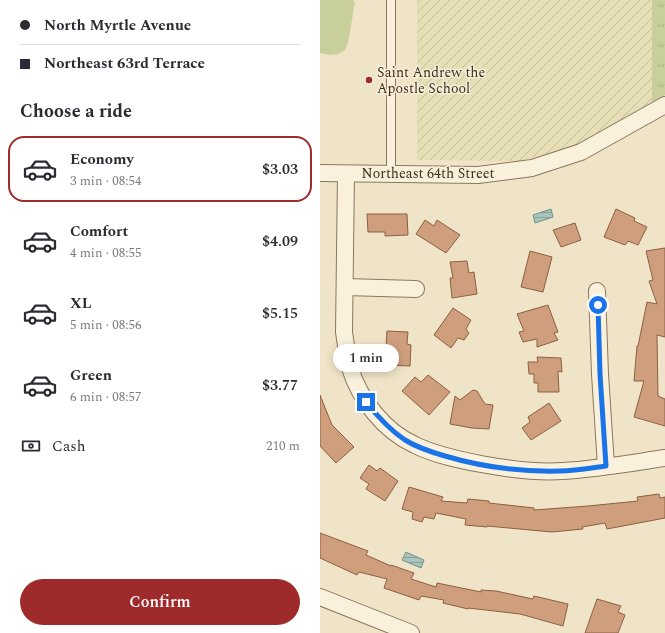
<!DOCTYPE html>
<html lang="en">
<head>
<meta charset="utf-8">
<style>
	:root { --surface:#fff; --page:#f7f7f7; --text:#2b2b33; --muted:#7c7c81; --line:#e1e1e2; --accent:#9e2a2b }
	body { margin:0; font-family:Spectral,serif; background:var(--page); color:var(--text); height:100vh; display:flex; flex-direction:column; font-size:15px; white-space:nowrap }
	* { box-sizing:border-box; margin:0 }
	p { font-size:13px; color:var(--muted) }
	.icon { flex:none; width:22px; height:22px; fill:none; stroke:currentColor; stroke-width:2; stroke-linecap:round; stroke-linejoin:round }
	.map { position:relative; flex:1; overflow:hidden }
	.details { display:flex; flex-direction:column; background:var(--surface); width:320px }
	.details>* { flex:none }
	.guide { display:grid; align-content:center; height:88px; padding:0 20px; background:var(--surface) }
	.end { position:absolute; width:18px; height:18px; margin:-9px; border:5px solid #1a73e8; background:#fff; box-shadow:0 0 0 2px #fff }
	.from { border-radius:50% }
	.bubble { position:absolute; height:28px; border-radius:14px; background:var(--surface); box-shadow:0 2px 10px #0003; font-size:13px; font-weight:600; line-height:28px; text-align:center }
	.guide b { display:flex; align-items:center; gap:14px; height:38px; font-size:15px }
	.guide b+b { border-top:1px solid var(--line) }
	.guide i { width:10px; height:10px; background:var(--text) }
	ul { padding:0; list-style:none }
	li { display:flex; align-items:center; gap:12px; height:66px; margin:0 8px 6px; padding:0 12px; border:2px solid transparent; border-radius:16px }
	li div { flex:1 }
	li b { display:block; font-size:15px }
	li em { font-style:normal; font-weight:600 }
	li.current { border-color:var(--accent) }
	li>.icon { width:36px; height:36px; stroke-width:1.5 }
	h2 { padding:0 20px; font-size:18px; line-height:48px }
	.pay { display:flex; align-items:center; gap:10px; height:44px; padding:0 20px; font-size:15px }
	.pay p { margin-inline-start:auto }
	.action { display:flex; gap:8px; margin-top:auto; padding:8px 20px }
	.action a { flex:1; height:46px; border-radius:24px; background:var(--accent); color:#fff; font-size:16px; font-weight:600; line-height:46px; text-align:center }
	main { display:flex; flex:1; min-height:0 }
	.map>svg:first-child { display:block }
	.farmland { fill:url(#farmland-furrows) }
	.grass { fill:#c9cf9b }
	.park { fill:url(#park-tufts) }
	.water { fill:url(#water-rules); stroke:#6f938a }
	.building { fill:#cf9f7d; stroke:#8d5f41 }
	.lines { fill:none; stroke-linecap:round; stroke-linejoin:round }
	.lane-casing { stroke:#8d765c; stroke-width:10 }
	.street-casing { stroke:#8d765c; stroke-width:18 }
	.lane { stroke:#faf1dc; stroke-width:8 }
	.street { stroke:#faf1dc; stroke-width:16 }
	.route { stroke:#1a73e8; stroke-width:5 }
	.poi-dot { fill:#9e2a2b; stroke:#f7eed8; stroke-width:1.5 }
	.labels { text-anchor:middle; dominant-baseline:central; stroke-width:3; stroke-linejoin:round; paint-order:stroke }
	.poi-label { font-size:14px; fill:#3d2e20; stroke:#f7eed8; text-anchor:start }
	.street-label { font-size:14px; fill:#3d2e20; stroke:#f7eed8 }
</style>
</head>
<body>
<main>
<section class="details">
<div class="guide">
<b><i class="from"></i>North Myrtle Avenue</b>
<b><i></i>Northeast 63rd Terrace</b>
</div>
<h2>Choose a ride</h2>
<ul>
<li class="current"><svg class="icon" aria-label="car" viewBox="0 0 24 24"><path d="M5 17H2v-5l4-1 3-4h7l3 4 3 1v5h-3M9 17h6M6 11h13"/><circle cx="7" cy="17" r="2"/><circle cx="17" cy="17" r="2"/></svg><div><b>Economy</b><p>3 min · 08:54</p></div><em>$3.03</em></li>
<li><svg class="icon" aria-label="car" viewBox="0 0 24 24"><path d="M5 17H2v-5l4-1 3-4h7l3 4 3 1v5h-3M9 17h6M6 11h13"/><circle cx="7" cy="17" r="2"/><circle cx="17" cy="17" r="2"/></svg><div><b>Comfort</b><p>4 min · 08:55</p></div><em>$4.09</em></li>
<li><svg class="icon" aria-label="car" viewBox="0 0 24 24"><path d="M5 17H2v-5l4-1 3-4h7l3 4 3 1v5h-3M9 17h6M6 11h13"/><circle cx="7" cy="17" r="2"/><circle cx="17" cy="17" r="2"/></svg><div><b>XL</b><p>5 min · 08:56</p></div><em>$5.15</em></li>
<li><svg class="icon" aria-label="car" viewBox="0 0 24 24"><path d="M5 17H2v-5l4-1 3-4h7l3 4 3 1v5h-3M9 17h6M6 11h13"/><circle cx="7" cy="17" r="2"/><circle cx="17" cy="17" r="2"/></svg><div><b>Green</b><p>6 min · 08:57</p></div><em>$3.77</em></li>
</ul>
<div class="pay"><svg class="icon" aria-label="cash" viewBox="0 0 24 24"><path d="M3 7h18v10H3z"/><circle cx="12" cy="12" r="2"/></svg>Cash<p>210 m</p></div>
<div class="action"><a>Confirm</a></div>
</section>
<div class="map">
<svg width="345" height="633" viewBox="0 0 345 633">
	<defs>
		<pattern id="farmland-furrows" width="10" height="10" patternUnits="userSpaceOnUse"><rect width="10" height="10" fill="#e6deb5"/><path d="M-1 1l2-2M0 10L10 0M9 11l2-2" fill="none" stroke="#c6bf9b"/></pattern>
		<pattern id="park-tufts" width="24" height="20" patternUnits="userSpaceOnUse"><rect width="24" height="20" fill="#c9cf9b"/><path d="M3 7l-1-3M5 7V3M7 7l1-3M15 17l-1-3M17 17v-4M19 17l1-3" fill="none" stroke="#aeb285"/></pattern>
		<pattern id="water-rules" width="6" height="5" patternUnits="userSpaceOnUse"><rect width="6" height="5" fill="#a9c4bc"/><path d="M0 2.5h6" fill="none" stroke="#8ba098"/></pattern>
	</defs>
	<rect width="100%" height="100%" fill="#f0e4c8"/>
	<path class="farmland" d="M97,0H332V103L254,147L200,161L97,160Z"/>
	<path class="grass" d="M0,0H33L35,2L28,43L25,50L18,54L10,55L0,53Z"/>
	<path class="park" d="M332,0H345V95L332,103Z"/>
	<path class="water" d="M231,209L233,217L215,223L213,215Z
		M86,552L104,560L101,568L82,560Z"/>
	<path class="building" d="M296,209L315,218L314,221L327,227L318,245L308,241L305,245L284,237Z
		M47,214H87L88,235L65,236V232H48Z
		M105,220L114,226L117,220L140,235L126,253L96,234Z
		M255,223L261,240L241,247L233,230Z
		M345,248V337L337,335L338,396L345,399V426L314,417L324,381H314L317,346H318L327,302L337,304L329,281L333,280L326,251Z
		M210,251L232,257L223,292L201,287Z
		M147,261L149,273L154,272L157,294L132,298L130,278H133L130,262Z
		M228,305L238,332L234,333L238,340L217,347V339L203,342L199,332L204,331L197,314Z
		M133,308L151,320L146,329L149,333L144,340L138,338L131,348L114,335Z
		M67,331L88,332L87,344L91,345L90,366L65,365Z
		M217,357L241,358L242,372L238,371L239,392H218V383H214V374H209L208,362H218Z
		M108,375L130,392L109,415L82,391L95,377L101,382Z
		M153,390L157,391L165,404L173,405L169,429L152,428L130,424L135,396L140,400Z
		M0,395L12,425L34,447L16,463L0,446Z
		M229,403L241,421L211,440L202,428L210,422L208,417Z
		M49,465L57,471L60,468L78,481L65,501L46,489L49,484L40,478Z
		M89,487L123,497L121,501L147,503L148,499L169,501V503L214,508V510L268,506L318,501L317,497L339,494L340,498L345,497V518L287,529L285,523L262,527L263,529L232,532L167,526V527L145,525L146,519L116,513L114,519L104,517L102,522L92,519L93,512L82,509Z
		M0,533L48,551L46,555L71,566V565L94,573L91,579L116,587L117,583L161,592V590L176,591L213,599L214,596L248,604L243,626L200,614L148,608V609L123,603L124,600L101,596L99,600L64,588L67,579L39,572L37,575L0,558Z
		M277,599L301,606L298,612L305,615L298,633H265Z"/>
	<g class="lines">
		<defs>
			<path id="lane" d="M71,0V174"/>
			<path id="street" d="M0,173L158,175L212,168L261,152L345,105
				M26,174L24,332C26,345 27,357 30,368C40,400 64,431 95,445C115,455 140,460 161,464C188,469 216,473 243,471C277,469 311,463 345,458
				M25,287L96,289
				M277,291L280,374L286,466
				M0,597L91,633"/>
		</defs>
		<use href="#lane" class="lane-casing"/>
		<use href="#street" class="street-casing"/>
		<use href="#lane" class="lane"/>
		<use href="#street" class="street"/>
	</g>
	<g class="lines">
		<path class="route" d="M46,402C58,417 70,430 85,440C98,448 111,452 125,456C162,467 201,472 240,471C256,471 271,468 286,466L280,374L278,305"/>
	</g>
	<circle class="poi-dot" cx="49" cy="80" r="4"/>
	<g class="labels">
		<g class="poi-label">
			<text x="57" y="72">Saint Andrew the<tspan x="57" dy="16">Apostle School</tspan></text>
		</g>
		<g class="street-label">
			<text x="108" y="173">Northeast 64th Street</text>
		</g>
	</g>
</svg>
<i class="end from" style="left:278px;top:305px"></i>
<i class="end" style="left:46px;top:402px"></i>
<div class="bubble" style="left:13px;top:344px;width:66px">1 min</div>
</div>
</main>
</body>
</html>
